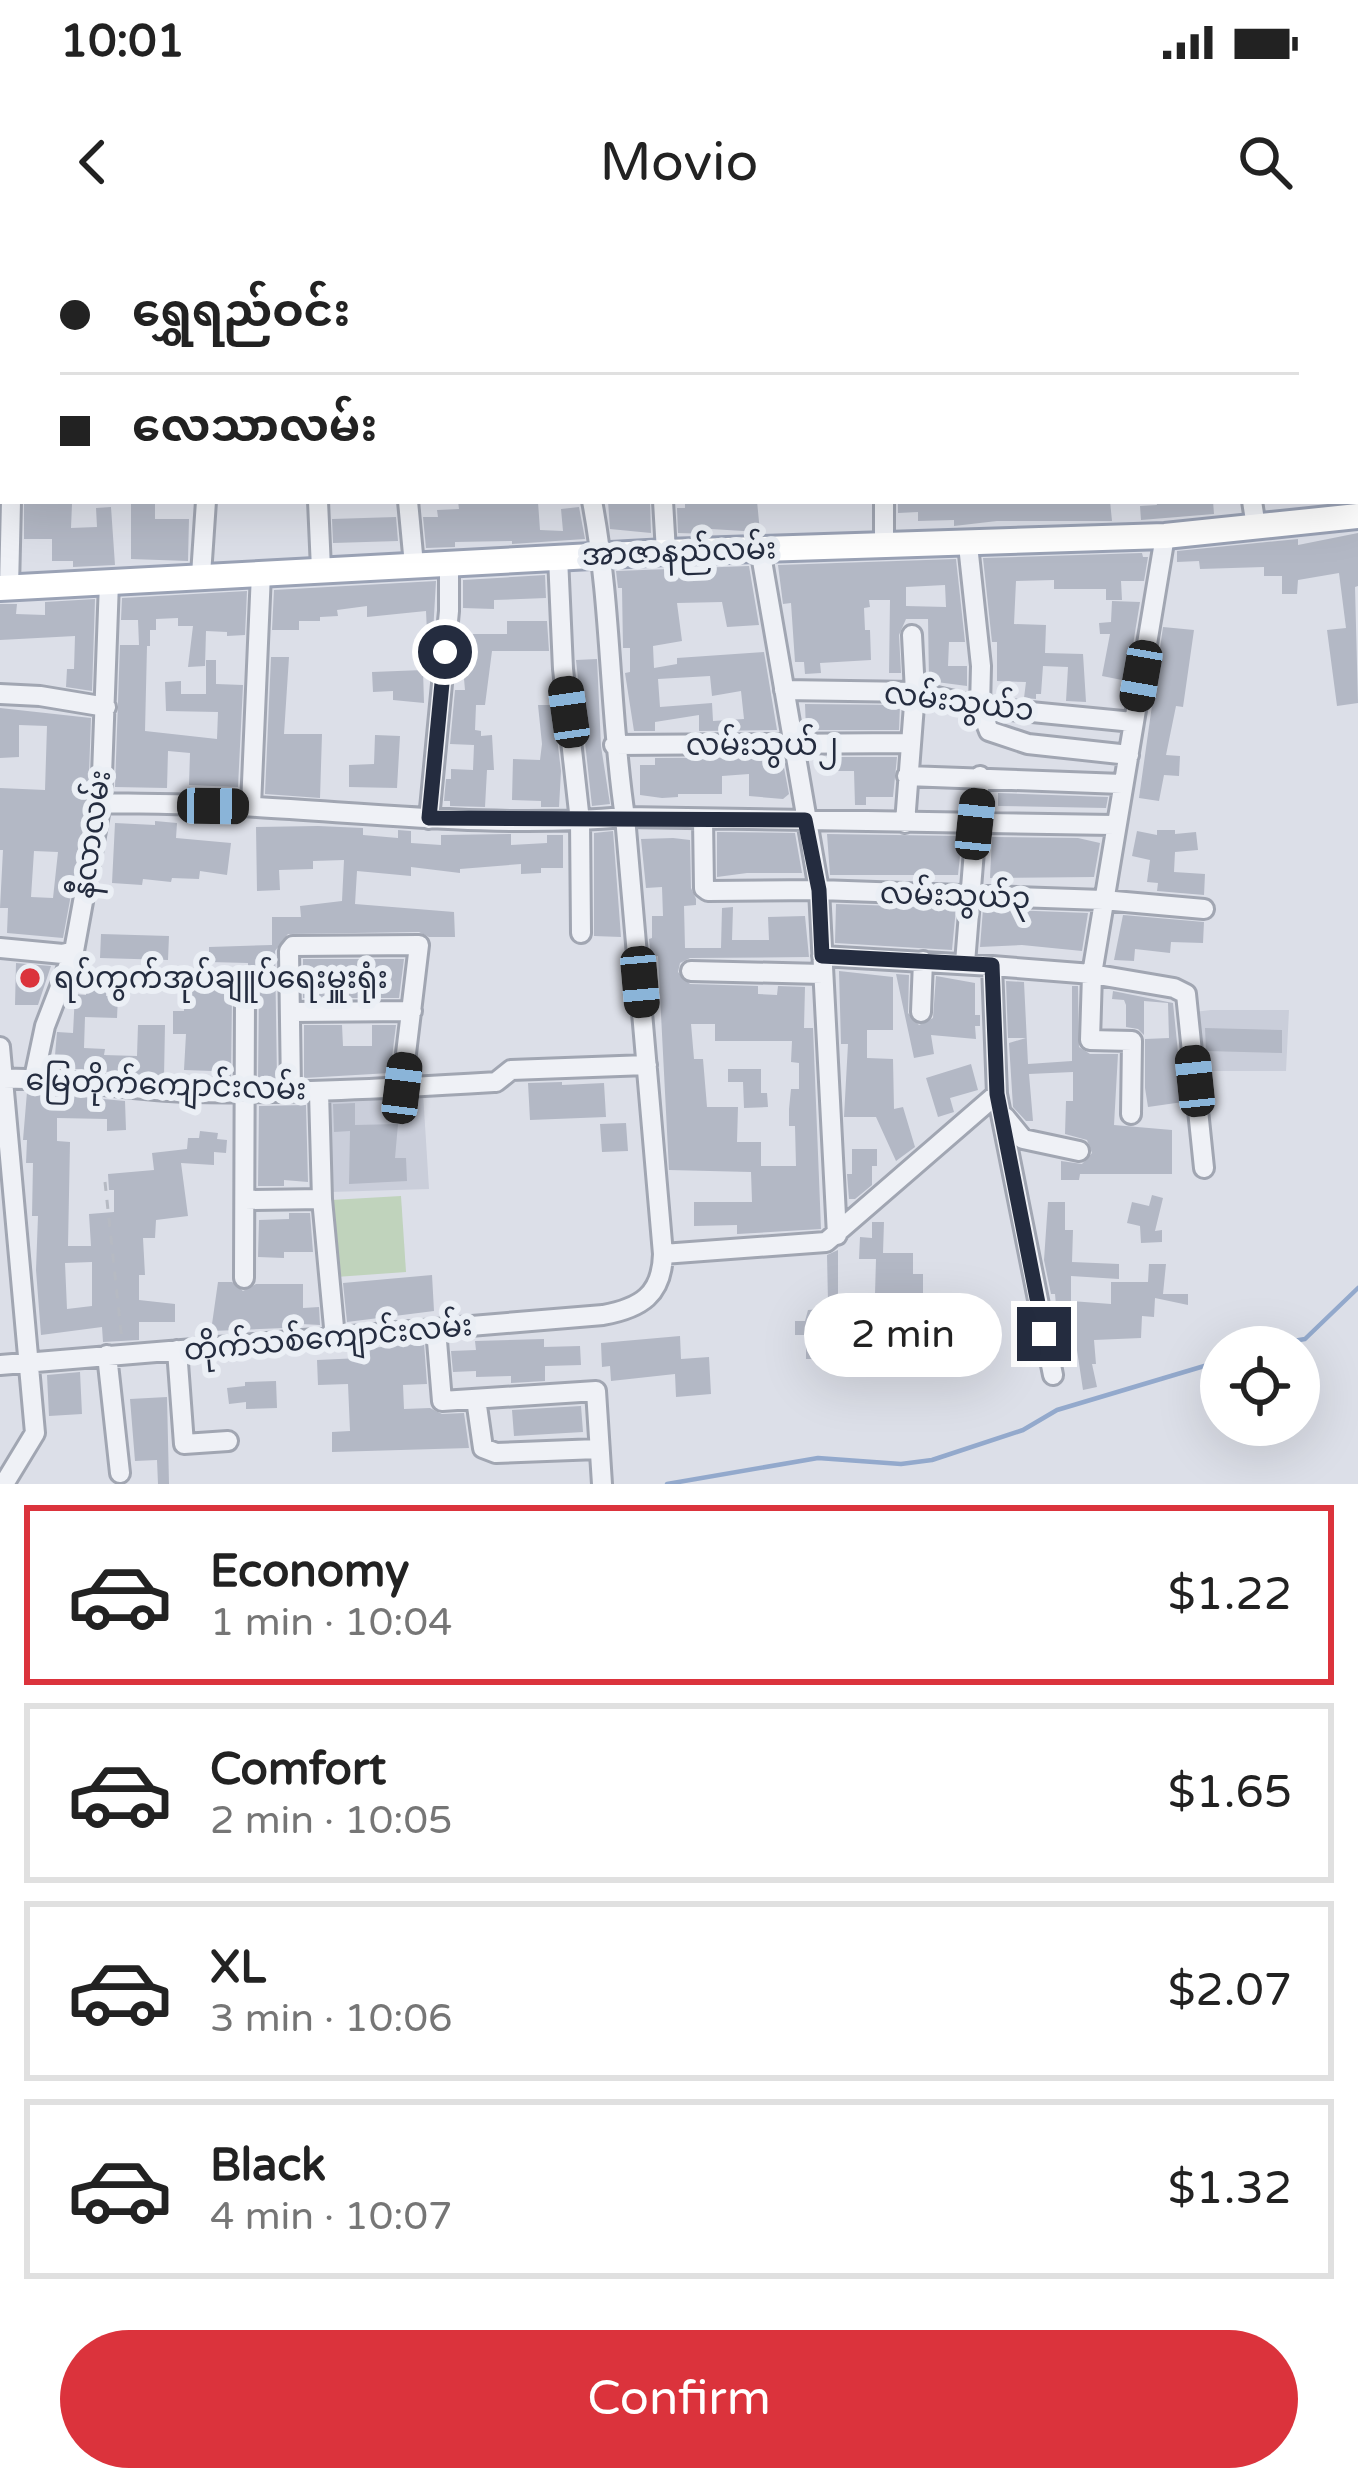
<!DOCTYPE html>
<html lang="en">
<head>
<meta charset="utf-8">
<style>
	:root { --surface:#fff; --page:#f6f6f6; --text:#222; --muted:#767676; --line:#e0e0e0; --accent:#db333c }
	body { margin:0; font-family:"Varela Round","Noto Sans Myanmar",sans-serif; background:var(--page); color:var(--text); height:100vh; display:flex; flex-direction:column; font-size:45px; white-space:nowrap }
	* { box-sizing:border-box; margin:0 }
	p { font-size:39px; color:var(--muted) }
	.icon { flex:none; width:66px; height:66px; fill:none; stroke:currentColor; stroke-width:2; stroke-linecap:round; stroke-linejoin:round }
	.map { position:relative; height:1244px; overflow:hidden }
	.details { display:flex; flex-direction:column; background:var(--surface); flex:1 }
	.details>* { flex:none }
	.banner { position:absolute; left:0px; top:0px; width:1359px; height:264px; box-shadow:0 12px 48px #0002; display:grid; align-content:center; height:264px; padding:0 60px; background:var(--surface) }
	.controls { position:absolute; left:1200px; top:1086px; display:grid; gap:24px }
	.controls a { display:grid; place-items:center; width:120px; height:120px; border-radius:50%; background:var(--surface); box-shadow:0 12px 48px #0002; font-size:60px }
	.end { position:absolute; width:54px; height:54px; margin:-27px; border:15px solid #242c3f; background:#fff; box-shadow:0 0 0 6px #fff }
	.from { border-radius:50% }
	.bubble { position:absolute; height:84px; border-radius:42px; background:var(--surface); box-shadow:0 12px 48px #0002; font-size:39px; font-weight:600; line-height:84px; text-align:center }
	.car { position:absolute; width:36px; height:72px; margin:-36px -18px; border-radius:15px; box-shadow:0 0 9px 3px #0007; background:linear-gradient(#222 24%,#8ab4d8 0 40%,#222 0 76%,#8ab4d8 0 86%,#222 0) }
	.banner b { display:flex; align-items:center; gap:42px; height:114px; font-size:45px }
	.banner b+b { border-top:3px solid var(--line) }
	.banner i { width:30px; height:30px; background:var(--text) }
	ul { padding:21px 0 0; list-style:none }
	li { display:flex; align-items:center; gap:36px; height:180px; margin:0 24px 18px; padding:0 36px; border:6px solid var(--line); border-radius:0px }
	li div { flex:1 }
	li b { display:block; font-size:45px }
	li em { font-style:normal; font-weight:600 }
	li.current { border-color:var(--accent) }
	li>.icon { width:108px; height:108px; stroke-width:1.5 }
	.action { display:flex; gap:24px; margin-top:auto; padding:24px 60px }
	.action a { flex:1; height:138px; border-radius:72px; background:var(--accent); color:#fff; font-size:48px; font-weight:600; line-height:138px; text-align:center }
	.status { display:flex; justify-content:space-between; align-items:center; height:84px; padding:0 60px; background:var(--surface); direction:ltr }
	.status svg { height:33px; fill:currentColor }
	header { display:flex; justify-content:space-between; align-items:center; height:156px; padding:0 60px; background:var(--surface); font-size:54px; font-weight:600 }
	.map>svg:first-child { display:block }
	.built { fill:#caceda }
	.green { fill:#c0d3bc }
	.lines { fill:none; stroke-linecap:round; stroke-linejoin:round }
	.stream { stroke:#93a9cc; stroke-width:4.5 }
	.building { fill:#b3b8c5; fill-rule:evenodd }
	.minor-casing { stroke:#a1a6b2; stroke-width:24 }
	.major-casing { stroke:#9aa2b5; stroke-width:30 }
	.path { stroke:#b6bac3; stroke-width:3; stroke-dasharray:9 9; stroke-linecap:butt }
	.minor { stroke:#eff1f6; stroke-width:18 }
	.major { stroke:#fff; stroke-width:24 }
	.route { stroke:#242c3f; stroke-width:15 }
	.poi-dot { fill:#db333c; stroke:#ebeff5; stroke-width:4.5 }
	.labels { text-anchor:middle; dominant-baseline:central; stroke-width:12; stroke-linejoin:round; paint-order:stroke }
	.street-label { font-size:30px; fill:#242c3f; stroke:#ebeff5 }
	.poi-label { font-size:30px; fill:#242c3f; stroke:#ebeff5; text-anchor:start }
</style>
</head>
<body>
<div class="status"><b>10:01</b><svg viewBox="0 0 49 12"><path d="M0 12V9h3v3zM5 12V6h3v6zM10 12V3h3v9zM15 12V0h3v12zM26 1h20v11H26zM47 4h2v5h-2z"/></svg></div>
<header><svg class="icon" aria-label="back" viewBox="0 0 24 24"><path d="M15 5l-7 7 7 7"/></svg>Movio<svg class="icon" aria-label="search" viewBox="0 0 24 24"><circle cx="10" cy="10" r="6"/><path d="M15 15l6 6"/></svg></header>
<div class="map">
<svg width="1358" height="1244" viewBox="0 0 1358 1244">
	<rect width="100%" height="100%" fill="#dcdfe8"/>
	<path class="built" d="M1211,770H1289L1286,831H1190L1186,773Z
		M423,853L429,949L330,952L326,855Z"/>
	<path class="green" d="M401,956L406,1032L336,1037L331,960Z"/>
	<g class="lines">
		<path class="stream" d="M1312,0V3
			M1356,201L1358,213
			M1258,1107L1305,1099L1358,1048
			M667,1244L818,1218L901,1224L932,1220L1023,1190L1057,1170L1221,1121"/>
	</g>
	<path class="building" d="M24,261L72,264L71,288L97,287L96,268L111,267L115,325L73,327V321H52V299H24Z
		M131,261H155V279H189L188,321L131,319Z
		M458,261L538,262L540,290L563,291L561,269L579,267L585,299L512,304V301L455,302V307L426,308L423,277H438L437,270L459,269Z
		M608,261H650L651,293L610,289Z
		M685,261H757L760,292L711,289V294L678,293L677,268H685Z
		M898,261H1110L1112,281H997L954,286V280L918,281V272L898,273Z
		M1156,261H1213L1214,274L1141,280L1140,266L1157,265Z
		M396,277L398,301L333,303L332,279Z
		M1358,293V346L1355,347L1358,463L1337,466L1327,390L1346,388L1339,333L1298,340L1297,354H1282V336H1264V327L1200,329L1199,321L1177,322V311L1298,299V305Z
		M1142,313L1143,317H1148L1144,341H1121L1122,360H1106V349H1054V340L1016,341L1014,384L1046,385L1045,413L1083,414L1086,462L1066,461L1068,427L1043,426L1041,454H1036V459L1024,458L1026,442L997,441V402H992L983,318Z
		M956,319L965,402H949L948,426H967V446L929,441L928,379H906L899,395L901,433H889L890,360H869L870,367L864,368L865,390H870L871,420L820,423L821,433L805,434L804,422H795L791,363L783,364L778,325ZM945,345L946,367L906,366V347Z
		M749,326L759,385L727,387L722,362L677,363L682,401L653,406L654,428L677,424V418L764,412L777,490L699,491V475L655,482V491H634L625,433L630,432V408H623L622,348H618L616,331ZM710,436L712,456L741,451L744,479L713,481L712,463L660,467L658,439Z
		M545,335L546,358L494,360V369L463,368V340Z
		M436,341L433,393H427L426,371L367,377V366L337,370L338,376L320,377V381H299V390H272L274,350Z
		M247,351L245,395L227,396V392L206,391L205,426L188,427L193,386H178V378L156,379V390H150V406H147L145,491L217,499L218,472L166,471L165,442L181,441V454H206V420H216V444L243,445L238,547L189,545L190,513L168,511L167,548L115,547L120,405H139L138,380H121L122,358Z
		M95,359L92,451L66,447L67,429H74L75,396L0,400V364H17L16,374L45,375V362Z
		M1112,361L1140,362L1127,441L1102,436L1110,394H1100L1099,383L1111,382Z
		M507,381H547L549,411H492L485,465H476L475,490L481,491V496L492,495L494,530H487L485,567L450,566V561H444L446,539H451V529L473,530L474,505L450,504L455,450H465L460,394H507Z
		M1163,387L1194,390L1183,467L1176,466L1166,515L1180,516L1179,536L1164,535L1159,561L1139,558Z
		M271,417H289L284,494H322L320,558L265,554Z
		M597,419L601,506L610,564L592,566L576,420Z
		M423,430L424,463L393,460V451L373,452L372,432Z
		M805,464L900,465L899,490H806Z
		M538,465H553L561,531L559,567H541V561L512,560L513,519L540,520L542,504Z
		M0,468L91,478L88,562L63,698L7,693L8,668H0L3,610H0V548L45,550L47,486L19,485V517L0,518ZM34,611L58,612L53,658L31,657Z
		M375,495L400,496L397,548L349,547V525L374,524Z
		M782,517L789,554L783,559L749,556V534L722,536V554H678V557L662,558L640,555V525H655V518Z
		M827,517H897L893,557H866V565H855L854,531H826Z
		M998,553L1108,557L1106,568L998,566Z
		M155,581L177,583L176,598L231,603L227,635L200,631L199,639L172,638L171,642L143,639L142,645L112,643L115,583L155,585Z
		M318,586L363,588V595L398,598V590L411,591V603L441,605V595L511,594V605L547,603V595H563V628H541V633L521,634V624L460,629V633L411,627V636L357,631L355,664L454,672L455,697H429L419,692L288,694L275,711L277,838L258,839L259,757L256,749L246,744L237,746L232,756L231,838L212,837L213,831L184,830L186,794H173V771H184L183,741L248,739V723L209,722V707L272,705V677H301L300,666L342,661L344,620L313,621V629L279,630L280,650L257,651L256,587Z
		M1157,590H1175V594L1196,592L1198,610L1175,612L1174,632L1205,634L1204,655L1157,651L1158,643L1147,642L1150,620L1132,616L1137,591L1157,595Z
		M613,591L621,697L594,696V593Z
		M717,592L795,593L802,633H747L717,637Z
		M827,594L962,596L958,635H830Z
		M992,597L1078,598L1100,603L1094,637L990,638Z
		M673,598L690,600L691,648L696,659V665L684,666L685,708H721L722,668L733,667L732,700H769L768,677L805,676L809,717L690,718L680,723L678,732L690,744L758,746V754L777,755L778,746L805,747L804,788H813L821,989L737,994V985L694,986V962H752L751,932L669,930L658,716L651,717L649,699L652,698V676H663L662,647L646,648L641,599ZM691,784H715V801H792L791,822L799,823V849H791L789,869V886H795L796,926H761V902H737L738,867H707L703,819H694Z
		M836,664L956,668L952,710L835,703Z
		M983,669L1088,673L1082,711L1022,705L980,707Z
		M1123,675L1204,682L1203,703L1171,702L1170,713L1135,709L1134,721L1114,720Z
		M101,694L169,696L168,720L100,718Z
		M303,719H404L399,758H303Z
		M16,723L51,726L38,765H15Z
		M839,731L893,737V790H867V818L893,819L894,869L903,867L915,907L896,921L876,877H844L848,804H841Z
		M87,732H106V756H118L117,778L85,777L84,808L105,809L104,815L137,816L138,785H165L164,837L54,827L57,792L73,793L75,754L86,755Z
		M896,734L909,735L908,773L919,785L933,778L936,736L975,743V775H980V786H975L976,799L931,795L934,814L914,818Z
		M1006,741L1024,742L1028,824L1072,821V746H1078L1079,807L1090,814H1118L1114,885L1172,890V934H1080L1079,940H1061V921L1082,924L1092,913L1087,900L1065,894L1066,861H1073V832L1029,834L1033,881H1026L1013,867L1009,803L1026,798H1008Z
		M1113,751L1173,763L1183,862L1148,867L1145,848V799L1169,798L1168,763L1144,761V795L1138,789L1126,787V765L1124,760L1112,759Z
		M304,785H342L343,806H372V785H396L390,833L304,838Z
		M1205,788L1282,790V813L1206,811Z
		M971,824L978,850L950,858L954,872L938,877L926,838Z
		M728,829H761V853H767L768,867L744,868L743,842H728Z
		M562,842V845L604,843L606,877L530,880L528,843Z
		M27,852L125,861L126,890L107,891V879L57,878V901L70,902L68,1006H91L89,974L114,972V950H109L108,934L154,930L152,913L187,909L188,898H199L200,891L218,893L217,899L227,900L226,913L214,912V925L181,923L188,976L156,980L155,998H143L145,1035H139V1060L175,1064V1082H139V1100L103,1102L102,1087L41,1095L36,1030L38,976H32L33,923H26L27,900H23ZM92,1022V1066L67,1069L65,1023Z
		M355,863V885L398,884L395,918H406L407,941L349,944L350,891L334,892L333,864Z
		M306,865L308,942L284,940V946H258L259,866Z
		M626,883L628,911L602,912L600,884Z
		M852,909H877V926H872V945L855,959H849L847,934H852Z
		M1152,955L1163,958L1155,991L1162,990V1002L1141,1003L1140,986L1127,983L1132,962L1149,966Z
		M1048,962H1065V990H1073L1072,1022L1119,1024V1039L1071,1036V1061L1111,1064V1042H1148L1149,1024H1166L1163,1054H1188V1065L1155,1058L1154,1077L1142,1076L1141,1098L1094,1100L1096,1124H1092L1097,1147L1083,1150L1075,1097L1059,1098L1055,1054H1051L1044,1020Z
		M289,973H310L313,1012H284V1018L258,1017L259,980L289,979Z
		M872,982H884L883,1013H913V1034H923V1054H875L876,1019H859L860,997L872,998Z
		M838,1010V1066L883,1065L884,1092H874V1104L824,1105V1119H806V1095H795V1081H805L808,1070L821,1069V1062H828L827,1015Z
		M432,1035L434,1071L347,1082L343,1043Z
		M218,1042H232L243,1051L256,1044H303V1068L319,1067L320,1085L283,1083L284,1088L211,1091Z
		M680,1096L681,1119L709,1117L711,1154L676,1157L675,1134L611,1141L610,1126L602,1127L601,1103Z
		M544,1099V1107L580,1106L581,1125L545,1126V1141L511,1143V1136L476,1137V1131L453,1132L451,1111L476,1110L475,1101Z
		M424,1103L427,1144L403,1145L404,1169L430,1168L442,1174L464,1173L469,1208L332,1212V1192L350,1191L348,1144L318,1145L317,1120L361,1118L360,1109Z
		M80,1132L82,1174L49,1176L47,1135Z
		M276,1141L277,1168L246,1169V1162L229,1164L227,1148L245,1146V1142Z
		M167,1157L169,1244H158L157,1220L135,1221L130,1159Z
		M581,1166L583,1192L514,1196L512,1170Z"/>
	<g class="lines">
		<defs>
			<path id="minor" d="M353,0L354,3
				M541,0V3
				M804,0L805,3
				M1011,0V3
				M1217,0V3
				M59,3L60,0
				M223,3V0
				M0,25H3
				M0,221L3,222
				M318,261L321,329
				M408,261L414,325
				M663,261L666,312
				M884,261V304
				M1252,261L1256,287
				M968,305L981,426L980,467L989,491L1028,504L1129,515
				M760,309L819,650L837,995
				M558,317L563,429L580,581L581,693
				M201,335L206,261
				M9,348L11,261
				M784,450L915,452L980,467L1133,482
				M0,454L40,456L106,467
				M614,505L910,503
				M907,536L1122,544
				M101,563C153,564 205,564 257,567C379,574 503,588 625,577L1114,585
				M251,566L261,333
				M429,579L449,371V323
				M703,579L704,648L708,651L819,650L1103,660L1204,669
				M905,583L915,452L912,395
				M0,708L63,714L74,711
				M822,716L992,726
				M965,723L980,536
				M691,731L823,734
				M292,772L412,771
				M921,772L923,721
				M0,807L35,1193L4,1244
				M34,838L45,786L74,711L101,563L109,342
				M3,839C64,837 126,850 188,852C291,854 393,848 496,842L511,830L647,825
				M291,851L289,711L293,706L419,705L402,847
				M319,852L322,959L335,1098
				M1131,874L1132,801L1090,800L1092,734L1165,296
				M1005,877L1023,899L1079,911
				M245,960L322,959
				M663,1014L826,1002L997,854
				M244,1038L245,757
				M436,1089L442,1161L596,1151L602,1244
				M177,1110L184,1204L228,1201
				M107,1115L120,1233
				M0,1125L603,1075C641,1068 662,1055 663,1014L625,577C609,472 612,365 592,261
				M1053,1135L997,854L992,726L1092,734L1174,748L1186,754L1204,928
				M476,1159L483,1208L496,1213L598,1209"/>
			<path id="major" d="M0,348L666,312L1165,296L1358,276"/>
		</defs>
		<use href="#minor" class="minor-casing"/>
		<use href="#major" class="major-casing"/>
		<path class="path" d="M105,942L122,1101"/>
		<use href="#minor" class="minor"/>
		<use href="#major" class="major"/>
	</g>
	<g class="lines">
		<path class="route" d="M445,412L429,578L805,580L819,650L822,716L992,725L997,854L1044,1094"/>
	</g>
	<circle class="poi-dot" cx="30" cy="738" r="12"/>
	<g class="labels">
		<g class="street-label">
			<text transform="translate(679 312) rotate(-2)">အာဇာနည်လမ်း</text>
			<text transform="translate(959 462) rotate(7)">လမ်းသွယ်၁</text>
			<text x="762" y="505">လမ်းသွယ်၂</text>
			<text transform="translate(92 594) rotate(-82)">နီလာလမ်း</text>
			<text transform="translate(955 656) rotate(2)">လမ်းသွယ်၃</text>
			<text transform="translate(166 845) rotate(2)">မြေတိုက်ကျောင်းလမ်း</text>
			<text transform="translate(328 1098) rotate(-5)">တိုက်သစ်ကျောင်းလမ်း</text>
		</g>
		<g class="poi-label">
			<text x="54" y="738">ရပ်ကွက်အုပ်ချူပ်ရေးမှူးရုံး</text>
		</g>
	</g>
</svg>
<div class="controls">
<a><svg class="icon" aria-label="locate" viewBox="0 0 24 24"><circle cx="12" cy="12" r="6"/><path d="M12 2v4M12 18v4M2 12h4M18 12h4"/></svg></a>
</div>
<i class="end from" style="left:445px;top:412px"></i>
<i class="end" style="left:1044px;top:1094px"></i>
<div class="bubble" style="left:804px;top:1053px;width:198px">2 min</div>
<i class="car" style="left:1141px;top:436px;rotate:190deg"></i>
<i class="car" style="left:569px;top:472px;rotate:352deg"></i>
<i class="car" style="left:213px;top:566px;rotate:91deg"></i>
<i class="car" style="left:975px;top:584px;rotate:6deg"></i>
<i class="car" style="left:640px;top:742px;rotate:175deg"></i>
<i class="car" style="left:1195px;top:841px;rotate:354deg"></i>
<i class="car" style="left:402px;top:848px;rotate:7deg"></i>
<div class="banner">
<b><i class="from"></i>ရွှေရည်ဝင်း</b>
<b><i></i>လေသာလမ်း</b>
</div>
</div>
<section class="details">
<ul>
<li class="current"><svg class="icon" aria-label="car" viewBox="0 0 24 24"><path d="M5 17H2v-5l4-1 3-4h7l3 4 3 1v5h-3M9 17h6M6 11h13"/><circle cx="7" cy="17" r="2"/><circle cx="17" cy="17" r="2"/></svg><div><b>Economy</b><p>1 min · 10:04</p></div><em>$1.22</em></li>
<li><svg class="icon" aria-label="car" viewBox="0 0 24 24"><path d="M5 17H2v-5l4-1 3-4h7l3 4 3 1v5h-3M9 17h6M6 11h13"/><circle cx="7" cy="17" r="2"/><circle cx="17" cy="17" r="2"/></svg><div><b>Comfort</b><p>2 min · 10:05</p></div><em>$1.65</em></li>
<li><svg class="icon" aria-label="car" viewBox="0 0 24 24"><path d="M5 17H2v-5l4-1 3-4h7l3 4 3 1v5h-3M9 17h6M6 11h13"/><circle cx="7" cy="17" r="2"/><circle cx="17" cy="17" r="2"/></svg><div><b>XL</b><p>3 min · 10:06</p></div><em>$2.07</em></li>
<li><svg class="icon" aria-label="car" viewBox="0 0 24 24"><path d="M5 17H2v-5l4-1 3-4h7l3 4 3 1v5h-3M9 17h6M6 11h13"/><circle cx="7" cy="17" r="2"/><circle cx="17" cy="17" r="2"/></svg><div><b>Black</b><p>4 min · 10:07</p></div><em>$1.32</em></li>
</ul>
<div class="action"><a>Confirm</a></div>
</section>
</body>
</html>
